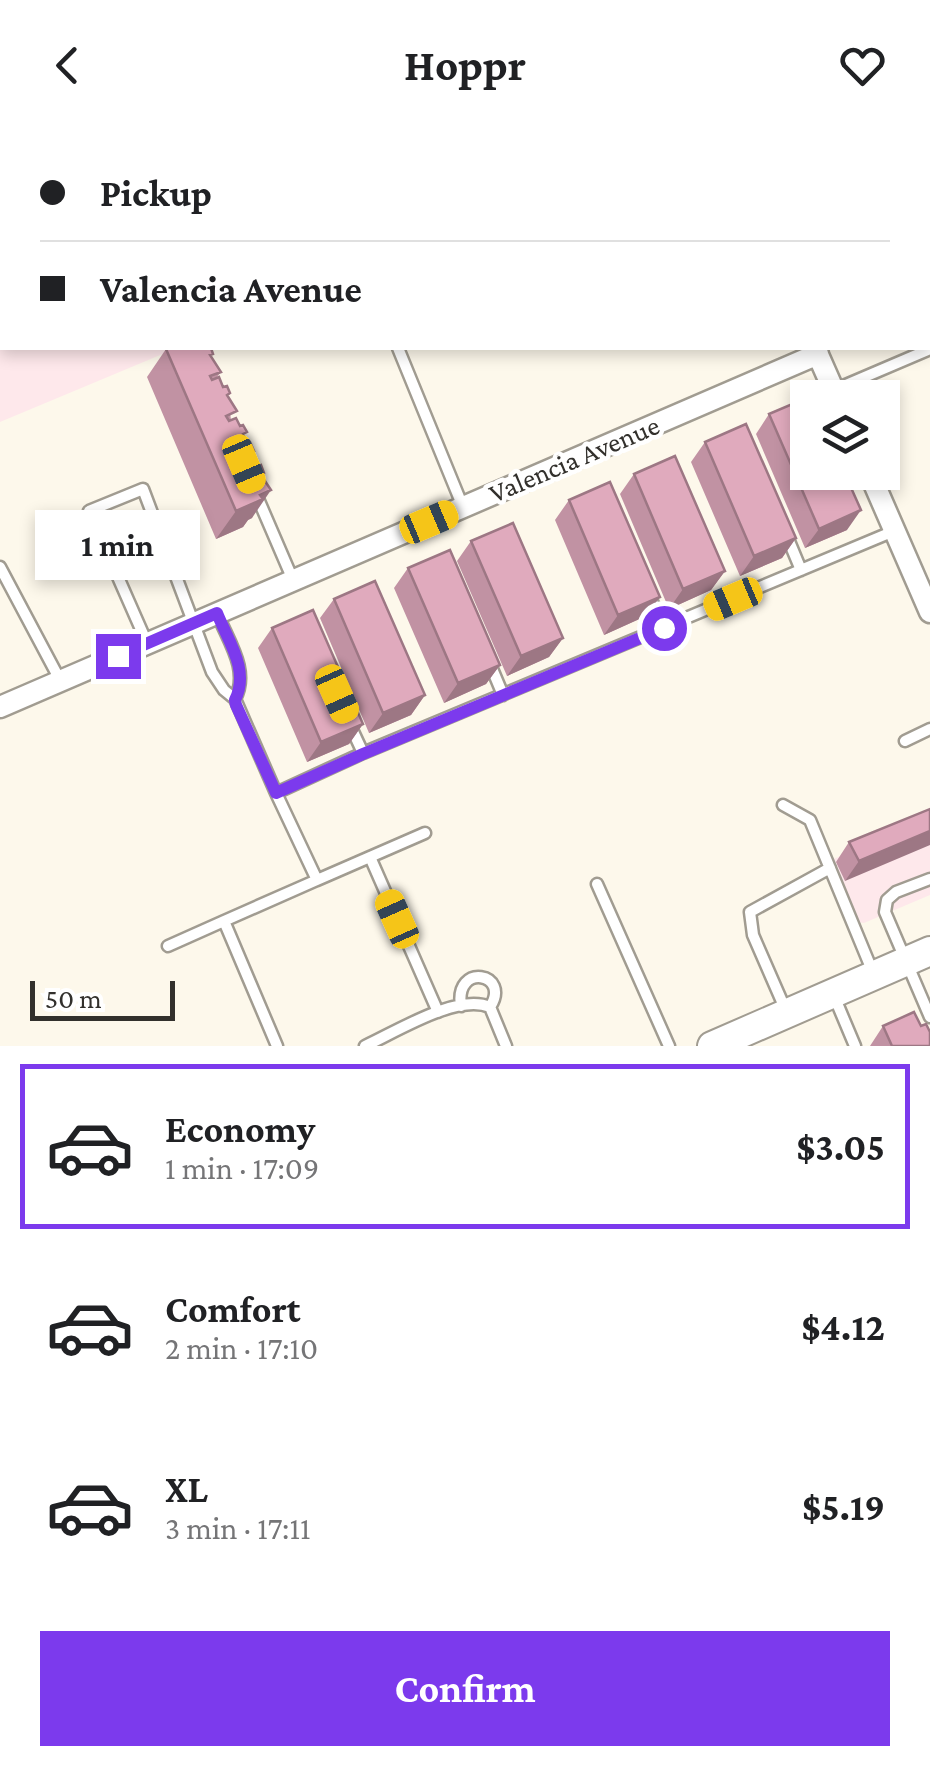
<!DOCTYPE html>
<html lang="en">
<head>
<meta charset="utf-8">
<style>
	:root { --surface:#fff; --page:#f6f6f6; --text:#202124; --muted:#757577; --line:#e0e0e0; --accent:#7c3aed }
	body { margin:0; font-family:"Crimson Pro",serif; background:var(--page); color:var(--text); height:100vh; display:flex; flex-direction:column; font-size:38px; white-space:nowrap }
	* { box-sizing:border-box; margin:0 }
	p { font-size:32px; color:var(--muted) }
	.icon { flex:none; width:55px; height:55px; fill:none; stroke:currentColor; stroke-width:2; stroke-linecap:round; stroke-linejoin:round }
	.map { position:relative; height:916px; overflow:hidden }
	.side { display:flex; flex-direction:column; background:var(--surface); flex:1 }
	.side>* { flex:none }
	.top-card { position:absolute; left:0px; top:0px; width:930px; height:220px; box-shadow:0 5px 15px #0003; display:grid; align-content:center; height:220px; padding:0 40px; background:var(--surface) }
	.buttons { position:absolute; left:790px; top:250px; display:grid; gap:20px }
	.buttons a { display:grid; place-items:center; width:110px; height:110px; border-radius:0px; background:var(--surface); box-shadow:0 5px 15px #0003; font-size:50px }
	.scale { position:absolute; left:30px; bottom:25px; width:145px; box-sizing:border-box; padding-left:10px; border:5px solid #32302c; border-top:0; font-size:28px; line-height:35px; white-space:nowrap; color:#32302c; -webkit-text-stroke:8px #fff; paint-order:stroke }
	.end { position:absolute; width:45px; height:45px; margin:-22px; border:12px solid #7c3aed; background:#fff; box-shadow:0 0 0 5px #fff }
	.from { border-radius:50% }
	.bubble { position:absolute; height:70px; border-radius:0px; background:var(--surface); box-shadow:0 5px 15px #0003; font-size:32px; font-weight:700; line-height:70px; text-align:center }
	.car { position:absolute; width:30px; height:60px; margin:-30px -15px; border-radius:12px; box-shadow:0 0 8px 2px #0007; background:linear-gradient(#f5c518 24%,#345 0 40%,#f5c518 0 76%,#345 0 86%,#f5c518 0) }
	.top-card b { display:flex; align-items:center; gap:35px; height:95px; font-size:38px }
	.top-card b+b { border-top:2px solid var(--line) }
	.top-card i { width:25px; height:25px; background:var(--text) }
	ul { padding:18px 0 0; list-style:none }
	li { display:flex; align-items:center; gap:30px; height:165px; margin:0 20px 15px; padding:0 20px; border:5px solid transparent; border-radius:0px }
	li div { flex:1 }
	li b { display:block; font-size:38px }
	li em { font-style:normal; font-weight:700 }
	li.on { border-color:var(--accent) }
	li>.icon { width:90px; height:90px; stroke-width:1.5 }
	.action { display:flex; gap:20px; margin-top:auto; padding:20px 40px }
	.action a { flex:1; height:115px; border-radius:0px; background:var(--accent); color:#fff; font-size:40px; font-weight:700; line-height:115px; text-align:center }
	header { display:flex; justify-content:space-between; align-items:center; height:130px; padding:0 40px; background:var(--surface); font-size:45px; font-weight:700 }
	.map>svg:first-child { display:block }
	.commercial { fill:#fee8eb }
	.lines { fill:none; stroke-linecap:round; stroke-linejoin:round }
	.service-casing { stroke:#a19c91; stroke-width:15 }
	.minor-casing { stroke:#a19c91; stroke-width:25 }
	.secondary-casing { stroke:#a19c91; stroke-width:32 }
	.service { stroke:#fff; stroke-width:10 }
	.minor { stroke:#fff; stroke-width:20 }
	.secondary { stroke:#fff; stroke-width:28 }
	.wall { fill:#c192a3 }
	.shaded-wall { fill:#9d7784 }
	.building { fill:#e0aabd; stroke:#9d7784; stroke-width:2.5 }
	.route { stroke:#7c3aed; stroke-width:12 }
	.labels { text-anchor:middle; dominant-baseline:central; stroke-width:9; stroke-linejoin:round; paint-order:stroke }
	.street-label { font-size:28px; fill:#32302c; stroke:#fff }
</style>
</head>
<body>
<header><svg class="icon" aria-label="back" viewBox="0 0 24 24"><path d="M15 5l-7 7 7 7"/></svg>Hoppr<svg class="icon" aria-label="heart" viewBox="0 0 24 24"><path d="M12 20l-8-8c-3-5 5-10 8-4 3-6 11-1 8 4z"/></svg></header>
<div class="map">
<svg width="930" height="916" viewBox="0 0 930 916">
	<rect width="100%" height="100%" fill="#fdf8eb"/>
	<path class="commercial" d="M79,0H345L346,2H73Z
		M2,33V218H177L0,292V34Z
		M930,689V765L864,793L858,792L831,730Z"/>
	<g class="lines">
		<defs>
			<path id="service" d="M42,0L43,2
				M733,2L737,0
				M0,87L2,86
				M398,218L463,377
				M834,260L930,219
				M256,364L293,450
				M786,404L801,440
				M0,437L60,550
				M650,467L664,498
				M147,513L89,381L143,359L212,542L224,560L235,569C250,540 228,511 217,483
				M490,534L503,565
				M235,569L276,663L363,623L894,401
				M349,593L363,623
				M905,611L930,599
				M276,663L317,750L224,791L277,916
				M783,675L810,690L874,845
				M370,727L438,882
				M930,749L896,762L887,770L885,782L930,887
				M317,750L425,703
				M597,754L669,916
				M168,816L224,791
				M834,866L855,916
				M461,876C454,832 512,843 490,877
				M787,883L753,805L750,782L830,738
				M365,916C396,902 457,863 490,877L506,916"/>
			<path id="minor" d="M722,0L723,2
				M0,2L6,0
				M815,218L837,268
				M869,342L930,482
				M0,577L818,224"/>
			<path id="secondary" d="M712,916L930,821"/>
		</defs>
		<use href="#service" class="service-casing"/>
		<use href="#minor" class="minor-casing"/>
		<use href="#secondary" class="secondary-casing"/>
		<use href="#service" class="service"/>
		<use href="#minor" class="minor"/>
		<use href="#secondary" class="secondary"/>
	</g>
	<path class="wall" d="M166,219L211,227L221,242L216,248L230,263L228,267L231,290L244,306L249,328L262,346L252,388L248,390L243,397L216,409L147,247Z
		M769,284L847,400L805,418L756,304Z
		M705,312L796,408L782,428L740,446L691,332Z
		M634,344L725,441L711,460L669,479L620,364Z
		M569,370L646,486L604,505L555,390Z
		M471,411L563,508L549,527L507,546L457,431Z
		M408,438L500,535L486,554L444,573L394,458Z
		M334,469L425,565L411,585L369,603L320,488Z
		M272,498L363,594L349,614L307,632L258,518Z
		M930,679L845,751L836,732L849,712Z
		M883,896H921L930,916H870Z"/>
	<path class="shaded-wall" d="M271,360L252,388L248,390L243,397L216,409L236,381L260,365Z
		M861,380L847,400L805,418L819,399Z
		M796,408L782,428L740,446L754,426Z
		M725,441L711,460L669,479L683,459Z
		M660,467L646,486L604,505L618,485Z
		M563,508L549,527L507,546L521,526Z
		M500,535L486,554L444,573L458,553Z
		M425,565L411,585L369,603L383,583Z
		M363,594L349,614L307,632L321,612Z
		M930,701V715L845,751L859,731Z"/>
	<path class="building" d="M170,218H211L213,224L210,225L221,242L210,246L212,250L219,247L223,257L227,256L230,263L227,265L237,281L226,286L229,291L236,288L240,296L243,295L247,302L243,304L247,313L250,312L254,321L244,325L246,330L253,326L257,337L261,335L264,343L261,345L271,360L260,365L263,369L236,381L166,219Z
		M811,266L812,268H808V342H844L861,380L819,399L769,284Z
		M746,294L796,408L754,426L705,312Z
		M675,326L725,441L683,459L634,344Z
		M610,352L660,467L618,485L569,370Z
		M513,393L563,508L521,526L471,411Z
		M450,420L500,535L458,553L408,438Z
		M375,451L425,565L383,583L334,469Z
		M313,480L363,594L321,612L272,498Z
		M930,679V701L859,731L849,712Z
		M914,882L921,896L926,894L930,902V916H892L883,896Z"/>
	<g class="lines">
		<path class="route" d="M118,526L217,483C228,511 250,540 235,570L236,575L276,663L363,624L664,498"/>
	</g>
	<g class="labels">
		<g class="street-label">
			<text transform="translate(574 329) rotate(-23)">Valencia Avenue</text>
		</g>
	</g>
</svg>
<div class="buttons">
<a><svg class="icon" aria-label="layers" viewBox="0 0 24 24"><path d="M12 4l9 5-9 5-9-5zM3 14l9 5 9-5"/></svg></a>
</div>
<div class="scale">50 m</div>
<i class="end from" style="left:664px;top:498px"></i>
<i class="end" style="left:118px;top:526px"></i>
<div class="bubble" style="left:35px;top:380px;width:165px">1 min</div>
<i class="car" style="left:244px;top:334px;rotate:157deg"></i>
<i class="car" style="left:429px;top:392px;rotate:67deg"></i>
<i class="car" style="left:733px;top:469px;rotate:247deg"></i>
<i class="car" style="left:337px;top:564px;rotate:156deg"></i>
<i class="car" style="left:397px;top:789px;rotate:336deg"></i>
<div class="top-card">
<b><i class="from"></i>Pickup</b>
<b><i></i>Valencia Avenue</b>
</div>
</div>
<section class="side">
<ul>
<li class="on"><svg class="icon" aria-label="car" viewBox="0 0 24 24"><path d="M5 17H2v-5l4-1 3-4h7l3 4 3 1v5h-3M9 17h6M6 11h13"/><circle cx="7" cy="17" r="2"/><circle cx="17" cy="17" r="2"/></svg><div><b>Economy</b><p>1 min · 17:09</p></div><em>$3.05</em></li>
<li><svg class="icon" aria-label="car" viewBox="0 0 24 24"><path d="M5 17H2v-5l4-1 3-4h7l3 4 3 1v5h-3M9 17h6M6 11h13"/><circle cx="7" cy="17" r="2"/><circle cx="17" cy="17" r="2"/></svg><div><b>Comfort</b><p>2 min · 17:10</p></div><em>$4.12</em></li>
<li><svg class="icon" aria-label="car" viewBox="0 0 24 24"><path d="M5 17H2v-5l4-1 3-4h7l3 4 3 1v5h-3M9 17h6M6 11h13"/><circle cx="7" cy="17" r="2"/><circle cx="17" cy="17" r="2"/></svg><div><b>XL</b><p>3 min · 17:11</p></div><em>$5.19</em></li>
</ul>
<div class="action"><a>Confirm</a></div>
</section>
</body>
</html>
